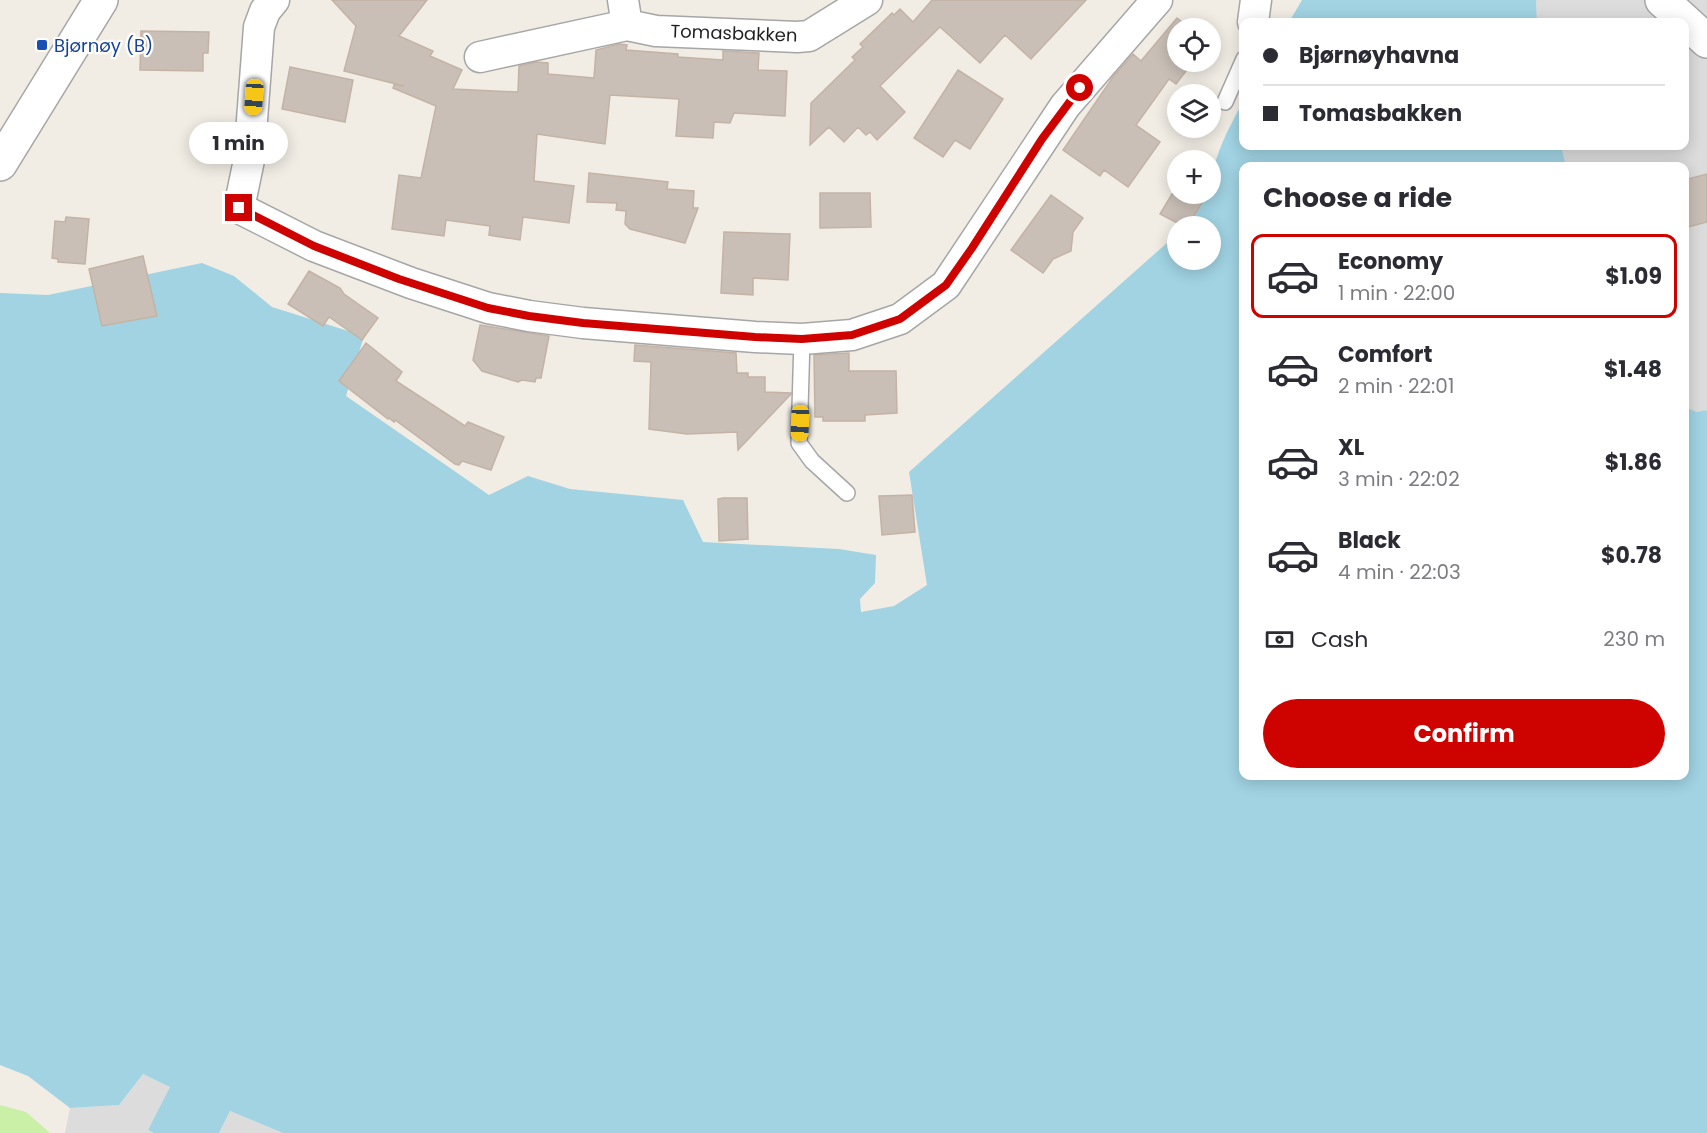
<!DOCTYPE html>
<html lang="en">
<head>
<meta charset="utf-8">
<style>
	:root { --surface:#fff; --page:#f2f2f3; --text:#2b2b33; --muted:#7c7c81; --line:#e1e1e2; --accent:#ce0300 }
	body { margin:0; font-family:Poppins,sans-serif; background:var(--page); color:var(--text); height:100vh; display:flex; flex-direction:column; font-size:22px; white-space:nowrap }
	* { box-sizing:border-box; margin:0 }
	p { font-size:20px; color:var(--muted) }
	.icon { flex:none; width:33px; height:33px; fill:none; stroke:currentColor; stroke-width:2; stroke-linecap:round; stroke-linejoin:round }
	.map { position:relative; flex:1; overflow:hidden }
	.details { position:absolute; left:1239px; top:162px; width:450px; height:618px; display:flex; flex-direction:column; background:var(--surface); border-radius:12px; box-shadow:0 3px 15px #0003 }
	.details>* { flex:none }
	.guide { position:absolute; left:1239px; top:18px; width:450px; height:132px; border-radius:12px; box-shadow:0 3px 15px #0003; display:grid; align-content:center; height:132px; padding:0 24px; background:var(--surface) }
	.controls { position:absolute; left:1167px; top:18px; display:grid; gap:12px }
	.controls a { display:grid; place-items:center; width:54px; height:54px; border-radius:50%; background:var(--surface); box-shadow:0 3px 15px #0003; font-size:30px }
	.end { position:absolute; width:27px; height:27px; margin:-14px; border:8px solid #ce0300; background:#fff; box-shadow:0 0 0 3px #fff }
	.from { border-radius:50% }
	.bubble { position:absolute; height:42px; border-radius:21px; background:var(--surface); box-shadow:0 3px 15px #0003; font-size:20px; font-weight:700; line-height:42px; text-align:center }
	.car { position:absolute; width:18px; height:36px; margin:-18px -9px; border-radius:8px; box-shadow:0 0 4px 2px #0007; background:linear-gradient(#f5c518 24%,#345 0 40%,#f5c518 0 76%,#345 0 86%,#f5c518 0) }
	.guide b { display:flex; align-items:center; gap:21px; height:57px; font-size:22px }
	.guide b+b { border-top:2px solid var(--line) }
	.guide i { width:15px; height:15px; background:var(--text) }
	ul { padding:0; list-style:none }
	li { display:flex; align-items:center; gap:18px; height:84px; margin:0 12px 9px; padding:0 12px; border:3px solid transparent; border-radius:12px }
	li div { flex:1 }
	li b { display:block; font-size:22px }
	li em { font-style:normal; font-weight:700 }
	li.active { border-color:var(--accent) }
	li>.icon { width:54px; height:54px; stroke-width:1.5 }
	h2 { padding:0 24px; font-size:27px; line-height:72px }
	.pay { display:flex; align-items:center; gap:15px; height:66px; padding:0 24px; font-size:22px }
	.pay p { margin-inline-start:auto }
	.action { display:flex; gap:12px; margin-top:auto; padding:12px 24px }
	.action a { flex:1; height:69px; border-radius:36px; background:var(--accent); color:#fff; font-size:24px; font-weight:700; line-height:69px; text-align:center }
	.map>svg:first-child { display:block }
	.residential { fill:#dddcdc }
	.grass { fill:#c9f0a6 }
	.water { fill:#a1d3e3 }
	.building { fill:#c9bfb7; stroke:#c4b3a5; stroke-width:1.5 }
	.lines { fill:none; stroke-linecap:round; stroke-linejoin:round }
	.service-casing { stroke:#a6a6a6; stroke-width:18 }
	.minor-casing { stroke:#a6a6a6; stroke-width:33 }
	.tertiary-casing { stroke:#a6a6a6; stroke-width:36 }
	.service { stroke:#fff; stroke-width:15 }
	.minor { stroke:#fff; stroke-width:30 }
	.tertiary { stroke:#fff; stroke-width:33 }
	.route { stroke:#ce0300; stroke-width:8 }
	.transit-dot { fill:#1a4fb4; stroke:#fff; stroke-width:2 }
	.labels { text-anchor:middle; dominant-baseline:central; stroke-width:4.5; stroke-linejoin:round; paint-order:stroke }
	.street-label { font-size:18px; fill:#1f1f1f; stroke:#fff }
	.transit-label { font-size:18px; fill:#164399; stroke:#fff; text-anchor:start }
</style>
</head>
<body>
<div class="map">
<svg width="1707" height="1133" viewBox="0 0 1707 1133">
	<rect width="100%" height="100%" fill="#f1ede5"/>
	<path class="residential" d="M1536,0H1707V410L1697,412L1685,407L1684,166H1566L1561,146H1684V22H1537Z
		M143,1074L171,1087L148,1130L154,1133H65L70,1108L119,1105Z
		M230,1111L283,1133H219Z"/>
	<path class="grass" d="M0,1105L26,1112L50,1133H0Z"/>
	<path class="water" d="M1302,0H1536L1537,22H1289Z
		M1243,102L1244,146H1561L1566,166H1244V776H1684L1685,407L1697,412L1707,410V1133H283L230,1111L219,1133H154L148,1130L170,1087L143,1074L119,1105L70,1108L28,1076L0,1065V293L48,295L202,263L234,276L272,307L364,336L346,396L489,495L528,476L570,489L683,500L703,542L839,549L876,555L875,583L860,599L861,612L894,606L927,585L909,472L1177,234L1178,260H1210V226H1186L1194,219L1204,194H1210C1211,161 1228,129 1243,102Z"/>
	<path class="building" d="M332,0H427L399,36L433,51L430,56L462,70L453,89L518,92L519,66L536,62L548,63V74L594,78L596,50L619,44L627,45L626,50L678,54V57L723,60V51L759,53L758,70L787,71L785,116L734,113L730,123L714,122L713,138L676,136L679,99L610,95L605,144L537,134L534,181L574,186L569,223L523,217L520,240L489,235L490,226L446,220L444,236L392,229L399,175L421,178L436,106L393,88L394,85L404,86L344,71L356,26Z
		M932,0H1086L1031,59L1005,35L980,63L940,27L880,86L905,112L877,140L870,132L866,135L858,127L844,142L829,127L810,145L811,103L855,60L852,57L863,47L860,44L892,13L894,15L900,9L913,22Z
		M1177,18L1190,28H1178V62H1193L1176,84L1169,79L1136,125L1160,142L1128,187L1104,170L1100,176L1063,150L1113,77L1133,54L1141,61Z
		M141,31L209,32L208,53H203V71L140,70Z
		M290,67L353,80L345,122L282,109Z
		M958,70L1003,99L970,149L955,140L943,157L914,138Z
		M589,173L668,182L667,189L694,191L693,208H698L685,243L630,229L625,224L626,211L616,210L617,203L587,202Z
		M1707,174V222L1684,228V180Z
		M820,193H870L871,227L820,228Z
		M1172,194H1207L1188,226H1183L1160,214Z
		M1051,195L1083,218L1073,232L1071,251L1053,259L1043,273L1011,250Z
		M66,217L89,219L85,264L58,262V259L52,258L55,221L65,222Z
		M724,232L790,234L788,280L753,278V295L721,293Z
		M143,256L157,316L102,326L89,269Z
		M309,271L340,288L344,294L378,318L362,340L329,317L323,326L288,304Z
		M480,325L549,336L541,378H536L535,382L522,380L518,382L482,371L473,360Z
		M366,343L402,372L396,381L465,426L468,422L504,437L491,470L462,461L459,465L455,464L395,420L394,422L389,418L388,419L339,381Z
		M635,345L736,353L737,373H748V377H765V392L791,393V394L738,450L737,432L687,434L649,429L651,362L634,361Z
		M849,353V371H896L897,413L865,415V421H823V417H815L814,355Z
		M912,495L915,532L882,535L879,496Z
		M723,498H747L748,539L719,541L718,499Z"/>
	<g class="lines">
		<defs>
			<path id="service" d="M1225,102L1244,59
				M802,339L799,443L812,461L847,493"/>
			<path id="minor" d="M274,0L265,11L259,27L249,160L239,208L314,246L411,283L488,308L529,316L583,323L755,337L802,339L852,335L900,319L946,285L1065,106L1157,0
				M623,0L627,25L656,31L797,37L809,36L867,0
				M1253,22L1256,0
				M480,57L627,25"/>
			<path id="tertiary" d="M1662,0L1707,41
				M0,164L101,0"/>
		</defs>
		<use href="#service" class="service-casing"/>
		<use href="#minor" class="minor-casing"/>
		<use href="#tertiary" class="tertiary-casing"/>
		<use href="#service" class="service"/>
		<use href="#minor" class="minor"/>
		<use href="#tertiary" class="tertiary"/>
	</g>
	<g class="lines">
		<path class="route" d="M239,208L314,246L399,279L488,308L529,316L583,323L755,337L802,339L852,335L900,319L946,285L972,248L1042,139L1080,88"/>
	</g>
	<rect class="transit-dot" x="36" y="39" width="12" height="12" rx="3"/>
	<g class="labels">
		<g class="street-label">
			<text transform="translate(734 33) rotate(2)">Tomasbakken</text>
		</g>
		<g class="transit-label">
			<text x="54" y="45">Bjørnøy (B)</text>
		</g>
	</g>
</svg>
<div class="controls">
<a><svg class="icon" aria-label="locate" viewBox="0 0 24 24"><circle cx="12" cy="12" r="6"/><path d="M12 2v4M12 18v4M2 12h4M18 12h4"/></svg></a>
<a><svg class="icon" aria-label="layers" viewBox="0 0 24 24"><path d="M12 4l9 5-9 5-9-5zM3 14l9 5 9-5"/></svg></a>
<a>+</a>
<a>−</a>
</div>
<i class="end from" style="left:1080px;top:88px"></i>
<i class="end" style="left:239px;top:208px"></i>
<div class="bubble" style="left:189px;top:122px;width:99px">1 min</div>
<i class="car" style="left:254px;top:97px;rotate:184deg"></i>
<i class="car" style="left:800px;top:423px;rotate:182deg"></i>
<div class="guide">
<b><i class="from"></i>Bjørnøyhavna</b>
<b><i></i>Tomasbakken</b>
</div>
<section class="details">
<h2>Choose a ride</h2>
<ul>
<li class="active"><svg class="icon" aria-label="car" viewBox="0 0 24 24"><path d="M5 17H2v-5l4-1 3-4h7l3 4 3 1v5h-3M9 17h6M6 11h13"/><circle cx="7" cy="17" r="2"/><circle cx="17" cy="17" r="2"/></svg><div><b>Economy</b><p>1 min · 22:00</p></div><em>$1.09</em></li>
<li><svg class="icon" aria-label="car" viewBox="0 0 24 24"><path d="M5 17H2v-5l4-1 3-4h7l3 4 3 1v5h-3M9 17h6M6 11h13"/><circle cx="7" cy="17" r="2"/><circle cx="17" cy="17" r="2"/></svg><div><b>Comfort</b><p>2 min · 22:01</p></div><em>$1.48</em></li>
<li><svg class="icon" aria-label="car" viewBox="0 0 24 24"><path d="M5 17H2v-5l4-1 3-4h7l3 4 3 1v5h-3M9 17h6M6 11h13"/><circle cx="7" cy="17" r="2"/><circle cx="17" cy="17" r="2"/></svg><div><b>XL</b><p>3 min · 22:02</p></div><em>$1.86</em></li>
<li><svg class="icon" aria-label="car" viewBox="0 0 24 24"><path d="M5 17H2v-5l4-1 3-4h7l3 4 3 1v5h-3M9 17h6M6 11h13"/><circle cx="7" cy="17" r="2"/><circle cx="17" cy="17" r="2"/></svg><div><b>Black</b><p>4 min · 22:03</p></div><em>$0.78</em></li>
</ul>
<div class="pay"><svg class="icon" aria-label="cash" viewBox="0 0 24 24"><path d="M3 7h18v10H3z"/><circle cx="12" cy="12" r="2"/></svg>Cash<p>230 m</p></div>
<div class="action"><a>Confirm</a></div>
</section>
</div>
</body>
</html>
